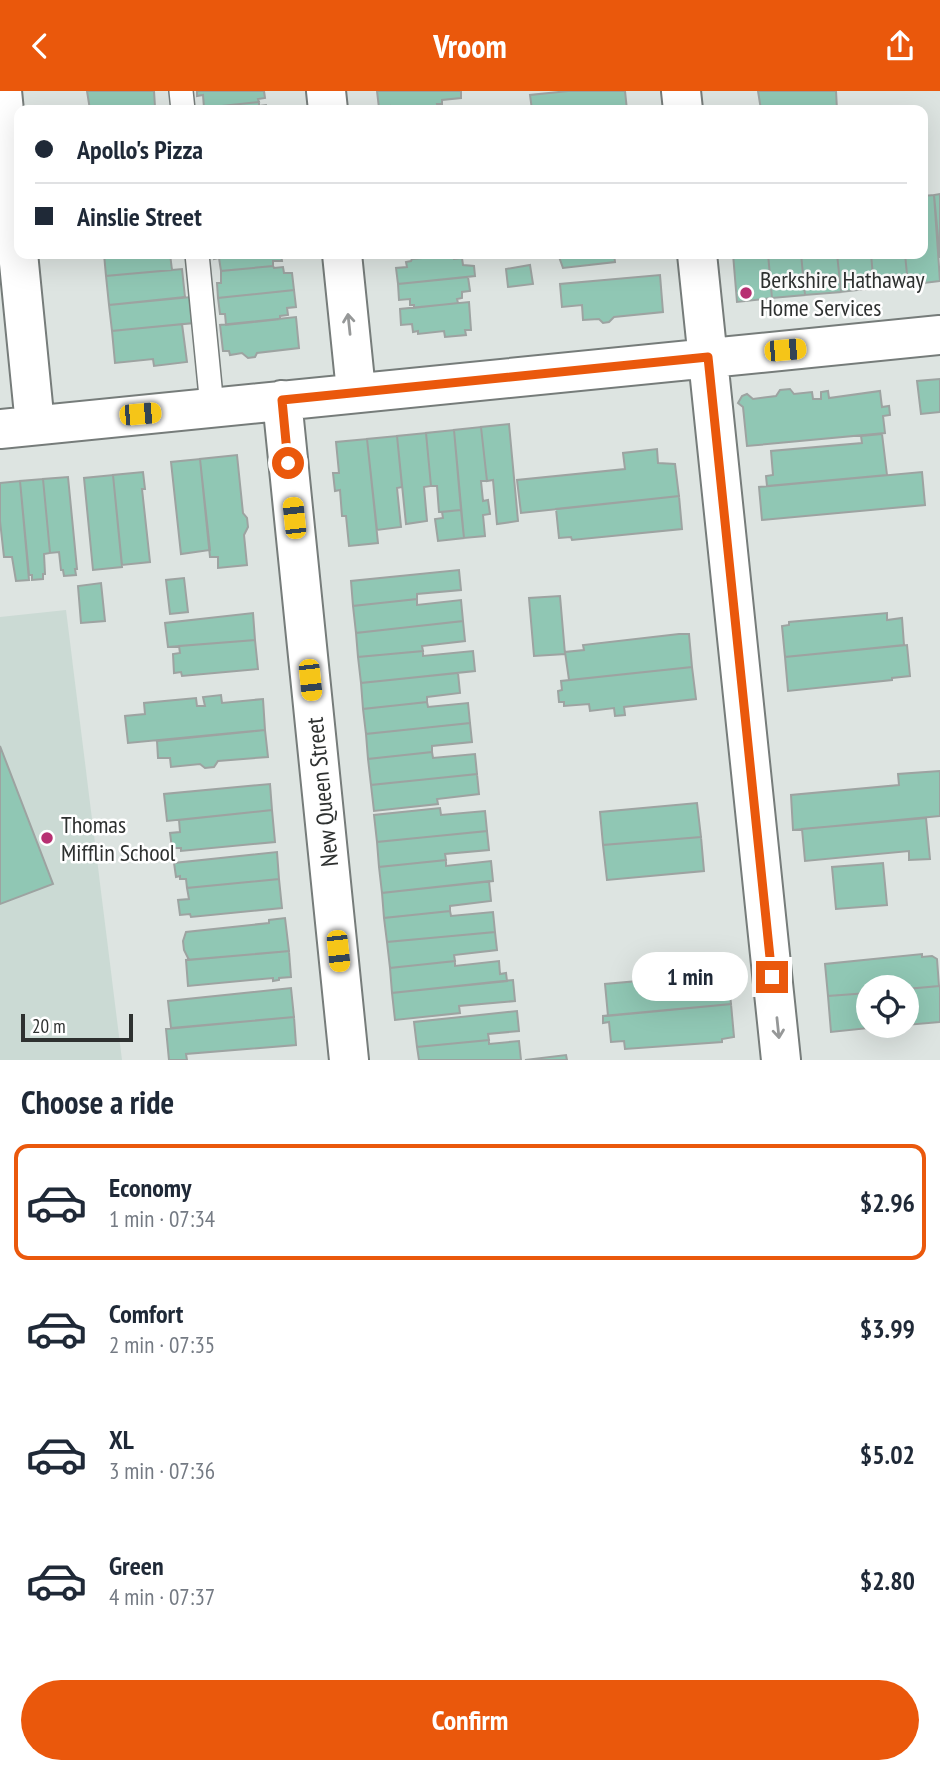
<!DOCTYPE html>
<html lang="en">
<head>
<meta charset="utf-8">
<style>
	:root { --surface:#fff; --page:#f6f6f7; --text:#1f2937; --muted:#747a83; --line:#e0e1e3; --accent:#ea580c }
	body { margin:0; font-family:"PT Sans Narrow",sans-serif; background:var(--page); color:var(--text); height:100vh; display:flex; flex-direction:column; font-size:26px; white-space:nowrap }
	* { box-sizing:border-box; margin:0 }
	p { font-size:23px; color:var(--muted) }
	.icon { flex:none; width:38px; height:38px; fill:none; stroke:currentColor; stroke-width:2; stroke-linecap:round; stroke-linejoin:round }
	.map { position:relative; height:969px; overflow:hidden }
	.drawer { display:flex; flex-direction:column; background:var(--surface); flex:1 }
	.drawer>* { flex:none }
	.guide { position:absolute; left:14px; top:14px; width:914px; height:154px; border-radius:14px; box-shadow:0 7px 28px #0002; display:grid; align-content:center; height:154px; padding:0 21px; background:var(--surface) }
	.tools { position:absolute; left:856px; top:884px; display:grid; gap:14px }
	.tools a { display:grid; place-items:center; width:63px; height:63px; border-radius:50%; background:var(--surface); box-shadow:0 7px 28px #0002; font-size:35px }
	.scale { position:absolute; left:21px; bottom:18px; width:112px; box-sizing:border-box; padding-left:7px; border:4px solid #2e3130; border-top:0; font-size:19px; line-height:24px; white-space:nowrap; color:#2e3130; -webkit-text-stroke:5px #fff; paint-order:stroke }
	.end { position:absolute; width:32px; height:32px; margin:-16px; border:9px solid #ea580c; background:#fff; box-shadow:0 0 0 4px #fff }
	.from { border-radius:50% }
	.bubble { position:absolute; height:49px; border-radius:24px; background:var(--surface); box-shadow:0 7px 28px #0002; font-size:23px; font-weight:700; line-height:49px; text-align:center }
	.car { position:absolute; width:21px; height:42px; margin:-21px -10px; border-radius:9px; box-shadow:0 0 5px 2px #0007; background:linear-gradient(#f5c518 24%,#345 0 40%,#f5c518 0 76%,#345 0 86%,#f5c518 0) }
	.guide b { display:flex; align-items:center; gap:24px; height:66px; font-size:26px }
	.guide b+b { border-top:2px solid var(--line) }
	.guide i { width:18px; height:18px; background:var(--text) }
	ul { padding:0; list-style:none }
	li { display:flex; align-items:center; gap:21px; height:116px; margin:0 14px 10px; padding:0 7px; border:4px solid transparent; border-radius:14px }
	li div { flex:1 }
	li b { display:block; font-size:26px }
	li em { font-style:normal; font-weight:700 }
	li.current { border-color:var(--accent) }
	li>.icon { width:63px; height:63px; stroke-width:1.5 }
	h2 { padding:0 21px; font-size:32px; line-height:84px }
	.action { display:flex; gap:14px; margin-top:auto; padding:14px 21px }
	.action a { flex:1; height:80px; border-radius:42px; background:var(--accent); color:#fff; font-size:28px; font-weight:700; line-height:80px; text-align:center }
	header { display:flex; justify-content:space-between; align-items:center; height:91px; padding:0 21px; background:var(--accent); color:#fff; font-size:32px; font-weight:700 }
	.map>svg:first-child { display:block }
	.built { fill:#cbdad4 }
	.building { fill:#90c7b4; stroke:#9da3a1; stroke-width:2 }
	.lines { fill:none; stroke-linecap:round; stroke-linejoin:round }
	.lane-casing { stroke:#767c7a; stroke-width:26 }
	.street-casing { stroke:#767c7a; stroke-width:42 }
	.lane { stroke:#fff; stroke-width:23 }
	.street { stroke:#fff; stroke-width:38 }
	.oneway { stroke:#969898 }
	.route { stroke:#ea580c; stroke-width:9 }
	.poi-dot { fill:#b73072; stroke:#fff; stroke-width:2.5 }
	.labels { text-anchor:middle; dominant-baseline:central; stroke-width:5; stroke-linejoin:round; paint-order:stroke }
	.poi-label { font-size:24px; fill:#2e3130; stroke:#fff; text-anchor:start }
	.street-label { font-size:24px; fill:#2e3130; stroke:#fff }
</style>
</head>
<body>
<header><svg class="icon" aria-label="back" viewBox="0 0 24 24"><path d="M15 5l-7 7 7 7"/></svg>Vroom<svg class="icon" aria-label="share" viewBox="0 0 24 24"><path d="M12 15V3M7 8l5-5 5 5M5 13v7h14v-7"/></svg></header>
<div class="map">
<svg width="940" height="969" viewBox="0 0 940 969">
	<rect width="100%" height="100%" fill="#dde4e1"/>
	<path class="built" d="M66,519L122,969H0V526Z"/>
	<path class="building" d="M87,0H154L155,16L90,19Z
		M197,0H264L265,7L258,8L259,11L204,17L203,4L197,5Z
		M377,0H461V7L442,9V13H437L438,19H390V15L379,17Z
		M568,0H625L627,19H532L530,4Z
		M758,0H836L837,19H761Z
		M259,11V15L266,14L267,19H204V17Z
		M940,103V167L934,104Z
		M934,104L940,190L908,194L905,163H922V105Z
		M104,163H170L172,179L106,185Z
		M213,163H287H281L282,170H273V175L221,180L219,167L214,168Z
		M405,163H453V164L412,168L411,166H406Z
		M558,163H614L615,171L563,177Z
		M733,163H768L772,207L737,211Z
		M768,163H801L805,204L772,207Z
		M801,163H837L841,201L805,204Z
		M837,163H871L874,197L841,201Z
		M871,163H905L908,194L874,197Z
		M453,164L454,168L462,167L463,174L474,175L475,185L398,193L396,177L407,176L406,171L411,170L412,168Z
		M530,174L533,193L508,196L506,178Z
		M273,175L274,177L283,176L284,182H292L294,199L218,207L217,192H221V180Z
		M182,178L185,206L109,214L106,185Z
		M660,184L663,221L614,226L609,231L603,232L599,228L583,229L582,214L562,216L560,193Z
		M468,186L470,200L462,201V207L457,208L458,212L414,217V214H410V208L399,209L398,193Z
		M294,199L296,216L287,217L288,224L280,225V228L226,234L225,223H220L218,207Z
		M191,206L194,232L112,240L109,214Z
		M469,211L471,239H465L466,244L445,246L444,240L418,243V240L413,241L412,233L401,234L400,218Z
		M296,226L299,257L257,262L255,266L248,267L242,262L230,264L229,260H223L220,234Z
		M182,233L187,271L154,275L153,268L115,272L112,240Z
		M940,288V321L921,323L917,290Z
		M790,298L794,303L812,301L813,308H821V301L828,300L829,307L880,300L882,316L889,315L890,324L883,325L885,342L747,355L743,316L738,312L742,305L747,303L753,308L776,305L780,299Z
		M509,333L518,430L497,433L493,389L487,390L481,336Z
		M481,336L487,390H481L483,410L488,409L490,423L483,424L485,445L464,447L454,339Z
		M454,339L461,419L439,421L437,395H431L426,342Z
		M426,342L431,395L424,396L427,430L406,433L397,345Z
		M882,343L887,384L767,395L766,385L773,384L771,360L862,352L861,345Z
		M397,345L402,396L397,397L401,436L377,439L367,348Z
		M367,348L378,452L349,455L346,425H342L340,399L335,400L333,382H339L336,351Z
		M657,358L658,372L675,373L679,405L521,422L517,389L625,378L623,362Z
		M237,364L243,422L247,427L248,436L244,444L247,474L218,477V466H210L200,368Z
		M200,368L210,459L181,463L171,371Z
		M143,381L145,398H142L150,471L122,474L113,384Z
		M922,381L925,414L762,429L759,396Z
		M113,384L122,476L93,479L84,387Z
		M68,386L77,478H75L76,484L64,485L63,479H61L59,461L50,462L43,388Z
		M43,388L50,462L44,463L45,483H43V488L32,489V484H29L20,390Z
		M20,390L29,489L16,490L12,466H4L0,430V392Z
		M679,405L682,438L572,449L571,446L559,447L556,418Z
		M461,419L464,447L438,450L435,428L443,427L442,421Z
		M459,479L461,499L417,503V508L353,515L351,490Z
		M184,487L188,521L170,523L166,489Z
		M101,492L105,530L81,532L78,495Z
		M560,505L565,563L534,565L529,507Z
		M417,508V514L461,509L463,530L356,542L353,515Z
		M253,522L255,549L168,556L165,532Z
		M887,522V529L902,527L904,554L785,566L782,535L789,534V531Z
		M463,530L465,550L422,555L423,560L358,566L356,542Z
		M679,543H689L692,576L569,589L565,561L584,559L583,554Z
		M255,549L258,578L182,585L181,581L174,582L173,563L180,562L179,555Z
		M907,554L910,585L892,587V589L788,600L785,566Z
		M423,560V565L473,560L475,580L361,592L358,566Z
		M692,576L696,608L624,616L625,624L615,625L614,617L590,620L589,613L564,615V611H559L558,600L562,599L561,590Z
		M458,582L460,602L427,606V611L363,618L361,592Z
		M221,604L222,612L263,608L265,639L128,652L125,625L145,623L144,612L196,607L197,615H205L203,606Z
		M427,611L428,616L468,612L470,632L366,643L363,618Z
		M470,632L472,651L432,655V661L368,668L366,643Z
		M265,639L268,666L218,670L214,676L205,677L200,673L171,676L170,667H158L157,650Z
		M0,655L53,793L0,813Z
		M432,661L433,667L475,663L477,683L371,694L368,668Z
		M940,680V725L793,739L791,704L899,694L898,683Z
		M477,683L479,703L437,708L438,713L374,720L371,694Z
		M270,693L272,719L167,730L164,703Z
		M697,712L701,746L603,754L600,721Z
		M440,717L441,724L485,720L487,740L377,751L374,724Z
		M272,719L275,751L181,760V757H172L170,742L180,741L179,729Z
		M926,727L930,768L909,769V760L805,770L802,738Z
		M487,740L489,759L445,763L446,769L379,776L377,751Z
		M701,746L704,780L607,789L603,754Z
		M277,761L279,788L187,797L186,788H180V785L176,786L174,772Z
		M446,769V775L491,770L493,790L382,802L379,776Z
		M883,772L887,814L836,818L832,776Z
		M279,788L282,817L191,826L190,823L180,824L178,809L189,808L187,797Z
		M489,790L491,810L450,815V820L384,827L382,802Z
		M450,820L451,825L493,821L495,841L387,851L384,827Z
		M285,827L289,860L189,869L184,859L183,850L186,841L269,832V829Z
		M495,841L497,859L454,864L455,870L390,877L387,851Z
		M289,860L291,886L279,887V889L273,890V887L188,895L186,869Z
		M922,863V866L932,865L937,868L939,895L906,898V896H868V902L828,905L825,873Z
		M455,870V875L499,870L500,883L506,882L507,890L392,902L390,877Z
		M728,882L731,913L608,925L605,893Z
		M513,889L515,910L459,915L460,922L395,929L392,902Z
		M940,895V931L906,934V898Z
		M291,897L294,926L171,937L168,910Z
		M868,902V934H897L831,941L828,905Z
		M731,913L734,946L722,948V951L625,958L624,950L611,951L609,931L603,932V925Z
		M517,920L519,940L488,943L489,949L417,956L414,931Z
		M294,926L296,954L186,963L187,969H169L166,938Z
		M489,949V953L519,950L521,969H419L417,956Z
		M566,964L567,969H525Z"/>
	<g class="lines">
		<defs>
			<path id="lane" d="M181,0L183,19
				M197,163L212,316"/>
			<path id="street" d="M2,0L35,334
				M326,0L328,19
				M681,0L683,19
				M342,163L356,300
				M697,163L781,969
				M282,309L349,969
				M0,338L940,244"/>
		</defs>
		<use href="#lane" class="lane-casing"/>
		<use href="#street" class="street-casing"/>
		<use href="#lane" class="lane"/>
		<use href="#street" class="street"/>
	</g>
	<defs><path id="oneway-shaft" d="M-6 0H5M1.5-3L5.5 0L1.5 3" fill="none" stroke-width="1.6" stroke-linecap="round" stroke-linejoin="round" transform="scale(1.75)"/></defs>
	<g class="oneway">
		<use href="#oneway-shaft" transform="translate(349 233) rotate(-96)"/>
		<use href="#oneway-shaft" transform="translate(778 937) rotate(84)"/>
	</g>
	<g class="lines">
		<path class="route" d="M288,372L282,309L708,266L772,886"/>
	</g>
	<g class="poi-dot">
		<circle cx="746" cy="202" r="7"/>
		<circle cx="47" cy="747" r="7"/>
	</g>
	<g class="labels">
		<g class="poi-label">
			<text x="760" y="188">Berkshire Hathaway<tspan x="760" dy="28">Home Services</tspan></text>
			<text x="61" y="733">Thomas<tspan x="61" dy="28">Mifflin School</tspan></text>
		</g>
		<g class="street-label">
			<text transform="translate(322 701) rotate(-96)">New Queen Street</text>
		</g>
	</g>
</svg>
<div class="tools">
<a><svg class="icon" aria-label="locate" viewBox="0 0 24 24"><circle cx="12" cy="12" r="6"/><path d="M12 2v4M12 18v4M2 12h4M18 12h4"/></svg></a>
</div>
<div class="scale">20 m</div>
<i class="end from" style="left:288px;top:372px"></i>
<i class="end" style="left:772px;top:886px"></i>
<div class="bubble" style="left:632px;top:861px;width:116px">1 min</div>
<i class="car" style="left:785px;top:259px;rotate:85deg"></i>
<i class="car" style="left:140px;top:323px;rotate:85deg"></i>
<i class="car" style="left:294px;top:427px;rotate:354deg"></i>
<i class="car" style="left:310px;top:589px;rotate:174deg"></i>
<i class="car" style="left:338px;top:860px;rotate:174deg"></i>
<div class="guide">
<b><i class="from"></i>Apollo's Pizza</b>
<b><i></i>Ainslie Street</b>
</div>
</div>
<section class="drawer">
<h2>Choose a ride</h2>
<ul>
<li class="current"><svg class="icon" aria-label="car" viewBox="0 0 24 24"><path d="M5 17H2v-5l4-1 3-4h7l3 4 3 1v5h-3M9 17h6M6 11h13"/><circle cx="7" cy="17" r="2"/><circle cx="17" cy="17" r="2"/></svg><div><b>Economy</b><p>1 min · 07:34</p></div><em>$2.96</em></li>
<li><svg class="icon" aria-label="car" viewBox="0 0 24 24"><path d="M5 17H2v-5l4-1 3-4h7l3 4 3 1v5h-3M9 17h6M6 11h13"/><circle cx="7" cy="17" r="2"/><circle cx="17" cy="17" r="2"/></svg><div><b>Comfort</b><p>2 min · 07:35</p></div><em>$3.99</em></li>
<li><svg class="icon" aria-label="car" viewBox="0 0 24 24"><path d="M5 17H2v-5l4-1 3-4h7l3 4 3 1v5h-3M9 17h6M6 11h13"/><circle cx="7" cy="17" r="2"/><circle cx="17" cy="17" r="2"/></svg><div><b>XL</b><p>3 min · 07:36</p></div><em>$5.02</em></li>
<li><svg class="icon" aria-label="car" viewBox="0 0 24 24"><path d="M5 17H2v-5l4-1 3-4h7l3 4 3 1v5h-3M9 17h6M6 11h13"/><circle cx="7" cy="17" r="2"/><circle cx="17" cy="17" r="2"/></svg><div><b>Green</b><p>4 min · 07:37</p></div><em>$2.80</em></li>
</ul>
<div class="action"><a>Confirm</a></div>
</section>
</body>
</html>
